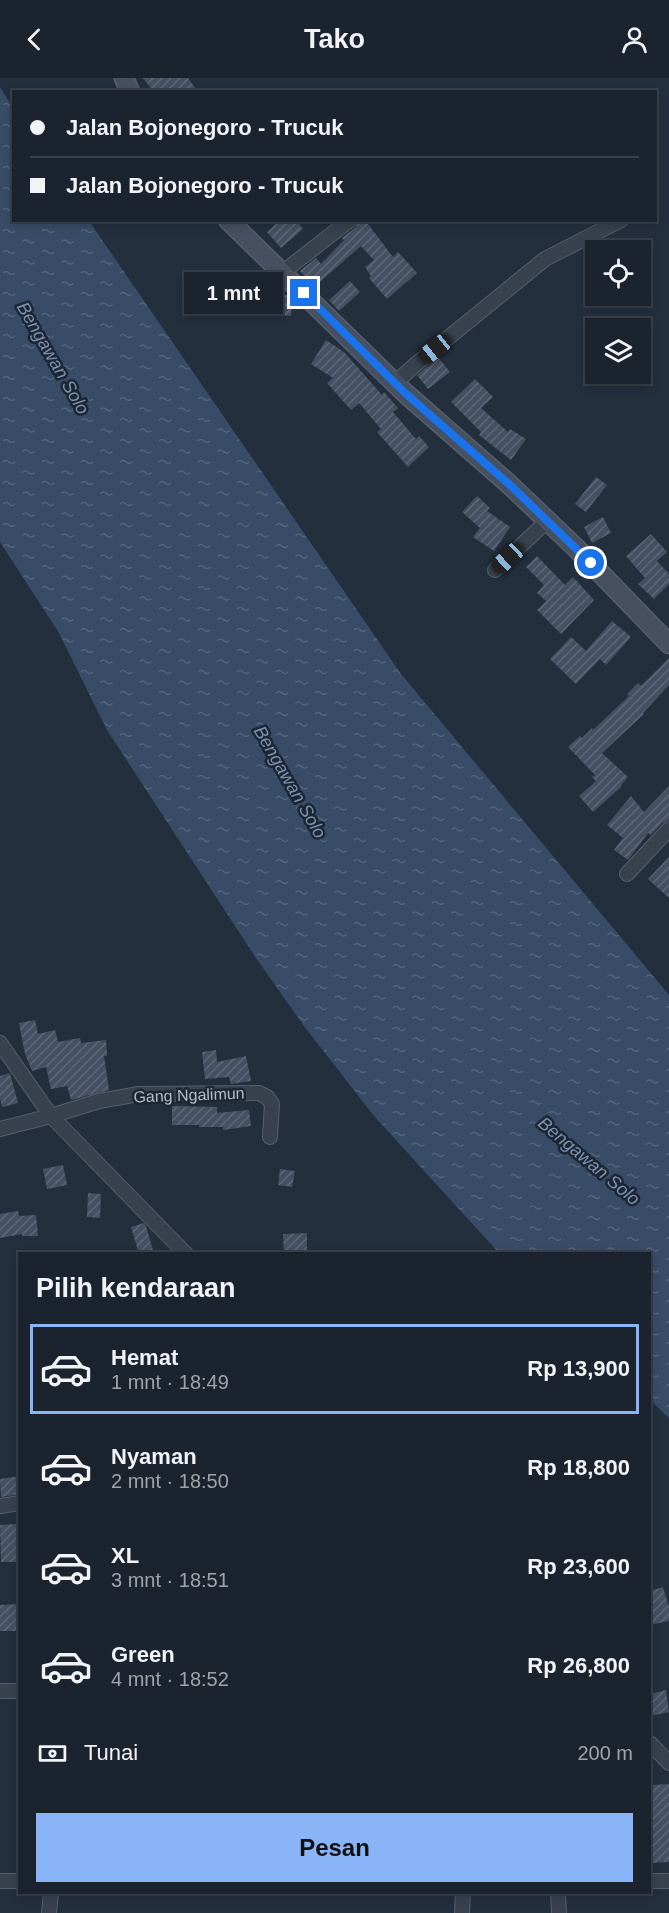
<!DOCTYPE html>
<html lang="id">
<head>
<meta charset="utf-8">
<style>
	:root { --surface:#1b232e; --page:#282f3a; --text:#f1f3f6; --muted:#a0a4aa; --line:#39404a; --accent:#8ab4f8 }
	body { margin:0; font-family:Helvetica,sans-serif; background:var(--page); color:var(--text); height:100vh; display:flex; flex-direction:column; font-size:22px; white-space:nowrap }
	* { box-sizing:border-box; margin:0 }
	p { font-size:20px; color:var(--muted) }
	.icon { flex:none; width:33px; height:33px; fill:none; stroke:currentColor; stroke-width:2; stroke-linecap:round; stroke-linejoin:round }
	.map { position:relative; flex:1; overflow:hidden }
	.side { position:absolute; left:18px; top:1174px; width:633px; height:642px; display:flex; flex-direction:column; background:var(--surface); border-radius:0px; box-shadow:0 3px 9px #0003,0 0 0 2px var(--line) }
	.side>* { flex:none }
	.hud { position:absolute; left:12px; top:12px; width:645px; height:132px; border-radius:0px; box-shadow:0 3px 9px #0003,0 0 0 2px var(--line); display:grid; align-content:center; height:132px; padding:0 18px; background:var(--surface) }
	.fabs { position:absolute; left:585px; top:162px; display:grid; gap:12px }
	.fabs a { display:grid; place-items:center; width:66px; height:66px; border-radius:0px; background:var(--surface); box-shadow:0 3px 9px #0003,0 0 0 2px var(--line); font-size:30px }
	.end { position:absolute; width:27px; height:27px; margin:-14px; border:8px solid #1a73e8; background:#fff; box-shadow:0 0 0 3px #fff }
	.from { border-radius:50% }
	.bubble { position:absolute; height:42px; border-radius:0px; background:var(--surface); box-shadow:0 3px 9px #0003,0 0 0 2px var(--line); font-size:20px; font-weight:700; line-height:42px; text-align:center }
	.car { position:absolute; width:18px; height:36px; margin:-18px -9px; border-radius:8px; box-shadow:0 0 4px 2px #0007; background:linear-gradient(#222 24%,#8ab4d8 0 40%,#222 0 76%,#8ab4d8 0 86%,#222 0) }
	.hud b { display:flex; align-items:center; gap:21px; height:57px; font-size:22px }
	.hud b+b { border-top:2px solid var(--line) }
	.hud i { width:15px; height:15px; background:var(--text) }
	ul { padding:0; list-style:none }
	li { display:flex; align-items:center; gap:18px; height:90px; margin:0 12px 9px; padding:0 6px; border:3px solid transparent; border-radius:0px }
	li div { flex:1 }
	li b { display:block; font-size:22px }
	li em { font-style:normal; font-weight:700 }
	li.selected { border-color:var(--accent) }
	li>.icon { width:54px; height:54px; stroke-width:1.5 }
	h2 { padding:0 18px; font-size:27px; line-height:72px }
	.pay { display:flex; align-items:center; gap:15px; height:66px; padding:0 18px; font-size:22px }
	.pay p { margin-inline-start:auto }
	.button { display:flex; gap:12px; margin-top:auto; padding:12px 18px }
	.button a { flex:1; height:69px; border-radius:0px; background:var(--accent); color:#111; font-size:24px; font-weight:700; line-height:69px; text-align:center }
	header { display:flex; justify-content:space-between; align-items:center; height:78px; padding:0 18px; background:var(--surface); font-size:27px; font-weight:700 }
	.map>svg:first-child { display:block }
	.water { fill:url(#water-ripples) }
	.building { fill:url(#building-hatch) }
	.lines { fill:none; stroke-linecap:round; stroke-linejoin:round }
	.street-casing { stroke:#565f6c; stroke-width:16 }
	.secondary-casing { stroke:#565f6c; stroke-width:21 }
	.street { stroke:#38414e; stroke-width:14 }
	.secondary { stroke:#465061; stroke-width:18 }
	.route { stroke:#1a73e8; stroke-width:8 }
	.labels { text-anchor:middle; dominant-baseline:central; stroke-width:5; stroke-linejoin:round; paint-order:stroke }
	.street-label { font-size:16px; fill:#b4bcc9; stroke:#1d2633 }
	.water-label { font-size:18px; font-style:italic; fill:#7c92b1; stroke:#1d2633 }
</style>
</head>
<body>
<header><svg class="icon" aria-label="back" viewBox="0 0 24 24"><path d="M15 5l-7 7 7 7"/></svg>Tako<svg class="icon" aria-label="person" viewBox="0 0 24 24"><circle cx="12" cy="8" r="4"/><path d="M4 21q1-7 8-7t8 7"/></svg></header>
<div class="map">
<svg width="669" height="1835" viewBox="0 0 669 1835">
	<defs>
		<pattern id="water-ripples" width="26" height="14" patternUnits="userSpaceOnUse" patternTransform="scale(1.5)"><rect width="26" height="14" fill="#394c67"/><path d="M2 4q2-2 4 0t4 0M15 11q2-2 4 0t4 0" fill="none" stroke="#53647b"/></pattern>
		<pattern id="building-hatch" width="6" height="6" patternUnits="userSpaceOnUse" patternTransform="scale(1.5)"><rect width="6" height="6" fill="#455162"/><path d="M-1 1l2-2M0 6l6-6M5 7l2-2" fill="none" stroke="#5d6877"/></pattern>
	</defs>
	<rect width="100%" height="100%" fill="#242f3e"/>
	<path class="water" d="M0,9L13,30L14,142L89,143L401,596L669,917V1340L650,1322V1176H500L374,1038L304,948L256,880L107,652L59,555L0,464Z"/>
	<path class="building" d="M143,0H188L198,14H154Z
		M280,142H296L303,151L281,170L267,154Z
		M359,142H365L393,179L398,174L417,195L387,221L369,200L371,198L365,189L374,182L361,168L314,209L300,193L316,180L321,186L344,162L342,160L356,149Z
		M350,203L360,214L339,233L329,222Z
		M269,216L288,217L292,220L291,238L268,237Z
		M326,262L344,274L382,317L384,314L398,330L393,334L416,361L419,358L429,369L408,389L377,354L381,351L359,325L351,332L327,305L333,300L311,286Z
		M438,279L450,294L428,311L417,297Z
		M475,301L493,319L481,330L508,354L510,351L526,361L511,382L479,357L481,354L451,324Z
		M596,399L607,407L586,434L575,426Z
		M477,418L490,430L487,433L510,449L494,473L473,459L480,450L462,434Z
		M603,439L611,455L592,465L584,449Z
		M651,456L667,474L657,483L669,496V506L654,521L638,506L645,500L626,478Z
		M537,478L565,507L573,499L594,522L561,556L537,532L546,523L537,515L544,507L526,489Z
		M612,543L631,559L606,587L600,581L576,606L550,581L571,559L586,573Z
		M669,580V607L643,635L644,636L602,675L628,699L621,707L622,708L593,734L579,718L596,703L592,699L595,697L568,669L580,658L582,660L592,650L593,652L629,618L627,616L638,605L641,608Z
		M669,708V742L662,745L651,757L648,755L628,782L614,772L623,760L607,747L631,718L644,734Z
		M669,779V820L648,801Z
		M35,942L38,956L55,952L58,964L80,960L81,965L106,962L107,978H104L109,1012L71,1022L67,1008L51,1011L46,989L32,993L25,976L19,945Z
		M216,972L217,984L246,978L251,1003L231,1006L229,999L205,1001L202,974Z
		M10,995L18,1025L2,1029L0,1020V998Z
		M172,1028L217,1029V1035L249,1032L251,1048L223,1052V1049H199V1047H172Z
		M63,1087L67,1107L47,1111L43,1091Z
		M280,1091L295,1093L292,1109L278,1107Z
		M88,1115L101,1116L100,1140L87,1139Z
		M18,1133L19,1138L36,1137L38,1158H22V1156L0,1160V1136Z
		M144,1145L146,1148L153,1172L139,1176L131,1149Z
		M307,1155V1176H284L283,1156Z
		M20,1398V1416L1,1419L0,1401Z
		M20,1446V1484H1L0,1447Z
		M663,1509L669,1529V1543L650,1547V1513Z
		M19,1526V1553H0V1527Z
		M666,1612L669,1634L650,1638V1616Z
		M669,1706V1784L650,1785V1724H652V1707Z"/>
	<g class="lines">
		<defs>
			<path id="street" d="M283,194L350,142
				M395,305L416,286L545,181L621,142
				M495,492L547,443
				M627,796L669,751
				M0,965L51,1038L186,1176
				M0,1051L51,1038L99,1023L139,1016L259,1015L267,1019L272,1026L270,1059
				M0,1428L20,1425
				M0,1613H20
				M650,1665L669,1685
				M0,1803H20
				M650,1803H669
				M558,1815L559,1835
				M49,1835L51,1815
				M462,1835L463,1815"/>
			<path id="secondary" d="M124,0L130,14
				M228,142L405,315L510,407L577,471L669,566"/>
		</defs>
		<use href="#street" class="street-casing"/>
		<use href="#secondary" class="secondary-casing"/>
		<use href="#street" class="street"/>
		<use href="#secondary" class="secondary"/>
	</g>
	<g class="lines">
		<path class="route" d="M304,215L405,315L510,407L591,485"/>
	</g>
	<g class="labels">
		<g class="street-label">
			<text transform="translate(189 1017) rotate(-2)">Gang Ngalimun</text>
		</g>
		<g class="water-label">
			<text transform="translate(53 280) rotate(60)">Bengawan Solo</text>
			<text transform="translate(290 704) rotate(60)">Bengawan Solo</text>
			<text transform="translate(589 1083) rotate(40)">Bengawan Solo</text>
		</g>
	</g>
</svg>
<div class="fabs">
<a><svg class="icon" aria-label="locate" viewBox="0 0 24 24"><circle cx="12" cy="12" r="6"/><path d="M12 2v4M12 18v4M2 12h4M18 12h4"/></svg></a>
<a><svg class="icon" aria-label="layers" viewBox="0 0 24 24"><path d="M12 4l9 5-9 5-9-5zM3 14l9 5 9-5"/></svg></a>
</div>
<i class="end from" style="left:591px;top:485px"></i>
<i class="end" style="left:304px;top:215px"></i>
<div class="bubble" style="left:184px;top:194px;width:99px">1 mnt</div>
<i class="car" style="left:435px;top:271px;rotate:231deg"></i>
<i class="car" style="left:508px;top:480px;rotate:227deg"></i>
<div class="hud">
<b><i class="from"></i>Jalan Bojonegoro - Trucuk</b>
<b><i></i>Jalan Bojonegoro - Trucuk</b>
</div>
<section class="side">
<h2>Pilih kendaraan</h2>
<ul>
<li class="selected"><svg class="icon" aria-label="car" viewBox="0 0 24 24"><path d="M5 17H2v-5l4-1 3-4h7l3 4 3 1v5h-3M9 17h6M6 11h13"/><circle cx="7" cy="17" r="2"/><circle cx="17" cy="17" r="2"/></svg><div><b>Hemat</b><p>1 mnt · 18:49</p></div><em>Rp 13,900</em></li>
<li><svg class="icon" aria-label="car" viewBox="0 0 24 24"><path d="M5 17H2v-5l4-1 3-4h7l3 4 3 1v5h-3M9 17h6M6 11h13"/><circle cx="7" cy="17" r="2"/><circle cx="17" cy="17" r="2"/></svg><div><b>Nyaman</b><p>2 mnt · 18:50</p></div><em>Rp 18,800</em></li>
<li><svg class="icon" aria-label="car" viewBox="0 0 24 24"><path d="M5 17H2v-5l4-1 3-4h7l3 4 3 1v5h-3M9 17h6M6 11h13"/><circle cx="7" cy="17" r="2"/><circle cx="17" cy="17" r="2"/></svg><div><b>XL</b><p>3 mnt · 18:51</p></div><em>Rp 23,600</em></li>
<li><svg class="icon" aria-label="car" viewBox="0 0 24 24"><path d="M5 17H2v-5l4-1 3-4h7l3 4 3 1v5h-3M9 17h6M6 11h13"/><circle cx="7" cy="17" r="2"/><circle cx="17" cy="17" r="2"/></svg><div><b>Green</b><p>4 mnt · 18:52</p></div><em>Rp 26,800</em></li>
</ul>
<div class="pay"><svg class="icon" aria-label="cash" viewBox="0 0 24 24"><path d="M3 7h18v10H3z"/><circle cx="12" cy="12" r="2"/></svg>Tunai<p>200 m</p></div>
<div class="button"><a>Pesan</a></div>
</section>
</div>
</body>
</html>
